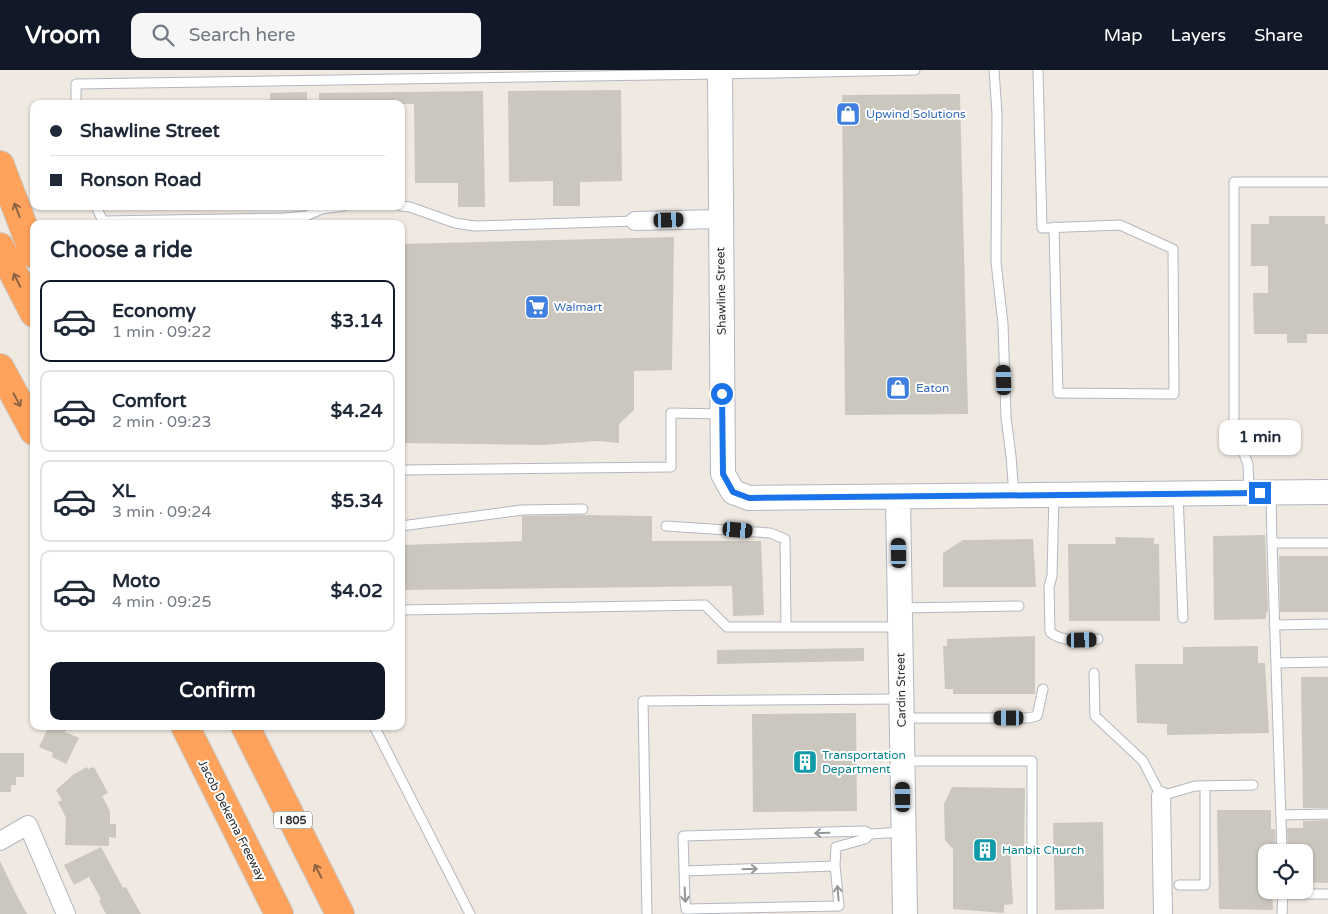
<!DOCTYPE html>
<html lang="en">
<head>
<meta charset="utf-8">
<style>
	:root { --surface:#fff; --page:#f6f6f7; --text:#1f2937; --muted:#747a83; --line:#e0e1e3; --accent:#111827 }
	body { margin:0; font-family:"Varela Round",sans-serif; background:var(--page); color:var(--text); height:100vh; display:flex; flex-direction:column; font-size:19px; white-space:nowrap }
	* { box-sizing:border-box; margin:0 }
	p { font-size:16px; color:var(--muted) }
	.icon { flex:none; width:28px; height:28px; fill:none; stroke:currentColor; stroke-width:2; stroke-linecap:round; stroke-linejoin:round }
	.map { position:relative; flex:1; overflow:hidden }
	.details { position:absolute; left:30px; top:150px; width:375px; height:510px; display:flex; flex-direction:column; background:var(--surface); border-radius:10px; box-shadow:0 1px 4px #0004 }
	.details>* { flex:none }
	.banner { position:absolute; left:30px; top:30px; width:375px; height:110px; border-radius:10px; box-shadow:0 1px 4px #0004; display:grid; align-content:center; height:110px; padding:0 20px; background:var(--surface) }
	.fabs { position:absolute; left:1258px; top:774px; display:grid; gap:10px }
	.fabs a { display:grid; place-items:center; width:55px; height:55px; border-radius:10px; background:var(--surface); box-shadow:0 1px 4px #0004; font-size:25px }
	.end { position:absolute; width:22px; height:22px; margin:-11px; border:6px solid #1a73e8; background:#fff; box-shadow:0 0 0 2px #fff }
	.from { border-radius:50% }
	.bubble { position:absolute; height:35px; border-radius:10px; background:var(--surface); box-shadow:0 1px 4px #0004; font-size:16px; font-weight:700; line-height:35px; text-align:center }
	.car { position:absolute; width:15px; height:30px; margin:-15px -8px; border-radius:6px; box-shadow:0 0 4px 1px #0007; background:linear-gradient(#222 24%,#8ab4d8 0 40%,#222 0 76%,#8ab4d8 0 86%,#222 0) }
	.banner b { display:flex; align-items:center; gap:18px; height:48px; font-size:19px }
	.banner b+b { border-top:1px solid var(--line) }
	.banner i { width:12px; height:12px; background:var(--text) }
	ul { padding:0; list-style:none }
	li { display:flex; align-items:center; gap:15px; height:82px; margin:0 10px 8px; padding:0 10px; border:2px solid var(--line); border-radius:10px }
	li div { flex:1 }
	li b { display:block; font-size:19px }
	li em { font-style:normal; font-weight:700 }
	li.active { border-color:var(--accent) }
	li>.icon { width:45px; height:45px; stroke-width:1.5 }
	h2 { padding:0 20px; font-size:22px; line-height:60px }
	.primary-button { display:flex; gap:10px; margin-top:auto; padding:10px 20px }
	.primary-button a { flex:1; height:58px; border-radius:10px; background:var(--accent); color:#fff; font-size:20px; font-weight:700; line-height:58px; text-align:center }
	header { display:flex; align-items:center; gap:30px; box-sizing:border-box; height:70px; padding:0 25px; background:var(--accent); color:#fff }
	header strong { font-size:24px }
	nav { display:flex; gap:28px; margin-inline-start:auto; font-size:18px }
	.search { width:350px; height:45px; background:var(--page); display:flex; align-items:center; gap:12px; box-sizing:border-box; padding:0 18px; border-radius:10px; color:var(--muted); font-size:19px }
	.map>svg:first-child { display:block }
	.building { fill:#cbc7bf }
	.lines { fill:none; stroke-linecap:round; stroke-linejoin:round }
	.lane-casing { stroke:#b4b7c1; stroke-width:11 }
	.street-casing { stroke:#b4b7c1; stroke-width:20 }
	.secondary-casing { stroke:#b4b7c1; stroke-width:26 }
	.highway-casing { stroke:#c9c9c9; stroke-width:30 }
	.lane { stroke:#fff; stroke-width:9 }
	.street { stroke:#fff; stroke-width:18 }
	.secondary { stroke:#fff; stroke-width:24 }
	.highway { stroke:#ffa35c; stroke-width:28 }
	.oneway { stroke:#8c6343 }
	.oneway2 { stroke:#969696 }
	.route { stroke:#1a73e8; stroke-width:6 }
	.labels { text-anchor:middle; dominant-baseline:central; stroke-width:4; stroke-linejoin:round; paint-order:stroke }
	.shield { fill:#fff; stroke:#6d6d6d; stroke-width:1 }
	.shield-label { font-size:11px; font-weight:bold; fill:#2e2e2e }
	.shop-label { font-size:12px; fill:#366cbe; stroke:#fff; text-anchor:start }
	.street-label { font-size:12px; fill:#2e2e2e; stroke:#fff }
	.culture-label { font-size:12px; fill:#0d838f; stroke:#fff; text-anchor:start }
</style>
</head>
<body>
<header>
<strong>Vroom</strong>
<div class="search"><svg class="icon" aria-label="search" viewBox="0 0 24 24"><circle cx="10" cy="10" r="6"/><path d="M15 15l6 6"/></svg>Search here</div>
<nav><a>Map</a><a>Layers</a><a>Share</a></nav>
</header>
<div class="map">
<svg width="1328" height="844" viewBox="0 0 1328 844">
	<rect width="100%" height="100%" fill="#efe9e1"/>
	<path class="building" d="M621,20L622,111L580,112V136H553V111L509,112L508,21Z
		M483,21L485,137H458V113H415L414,34H319V23Z
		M307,22V34H270V23Z
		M960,24L968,344L845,345L842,25Z
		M1269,146H1325V154H1328V264H1307V273H1287V264H1254L1253,223H1268V196H1251V154H1269Z
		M674,167L672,300L634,301V340L619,354V373L598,371L541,375L401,373V174Z
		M583,445L652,446V471H761L764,545L733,546L732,516L401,520V475L522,471V446Z
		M1265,465L1268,542H1266V549L1214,550L1213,466Z
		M1115,467L1154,468V474H1159L1160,551H1069L1068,474H1116Z
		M1033,469L1036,517H943V483L963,470Z
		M1279,486H1328V542H1280Z
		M1035,566V624H953V619H945L943,576H947V569Z
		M1258,576V593H1265L1269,663L1167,665V654L1137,653L1135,594H1183V577Z
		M864,578V591L717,594V580Z
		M1301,607H1328V738H1303Z
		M856,643L857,741L753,742L752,644Z
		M49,656H68L65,662L79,668L66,694L52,687L53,683L39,677Z
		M0,683H24V707H16V715H11V722H0Z
		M87,697L88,699L94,697L108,723L102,726L110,741V754H116V768L109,767V776L65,775L66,748L58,732L62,730L56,720L74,704Z
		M952,717L1025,718L1024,779L1010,780L1013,834L1004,835V843L953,839V779L945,770L944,734Z
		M1217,740H1271V759H1275L1276,782H1266V820H1272L1273,840L1219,839Z
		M1328,750V813L1304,812V782H1288L1287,758H1303V751Z
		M1103,752L1104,839L1055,840L1053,753Z
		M101,777L123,818L126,817L141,844H106L99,831L101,829L89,807L74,815L64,795Z
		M0,791L17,826L27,844H0Z"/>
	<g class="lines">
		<defs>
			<path id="lane" d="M994,0L997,44L996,192L1003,254L1006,347L1011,386L1014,425
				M1038,0L1042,158L1120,155L1173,179L1174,324L1058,323L1054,157
				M76,34V14L720,4L915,0
				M96,136L104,154
				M401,136L410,137L455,153L475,156L635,151
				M103,151L284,148L306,146L322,139L343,136
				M401,400L671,397V343L722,344
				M1249,423L1248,394L1234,359V112H1328
				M1271,423L1272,473
				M1178,424L1183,548
				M1054,425L1052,506L1049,517L1050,562C1063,573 1081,569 1098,569
				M401,456L522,440L583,439
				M666,456L770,463L785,469L786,557
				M900,538L1019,536
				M401,540L705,535L727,557H900
				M1274,555L1328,554
				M1276,593L1328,592
				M1094,603L1095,646L1143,691L1161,726L1195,716L1253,715
				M902,648H1028L1037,646L1043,619
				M374,656L470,844
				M903,691H1032V844
				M1281,745L1328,744
				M870,764L865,769L836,777L835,795L839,836L686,839L685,831L683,766L865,761L870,764L904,762
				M1282,782L1272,473H1328
				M684,801L835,796
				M1179,815H1205V716
				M1283,824H1328
				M647,844L643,631L901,629
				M1282,844L1283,820"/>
			<path id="street" d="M635,151L720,149
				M1161,726L1163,844
				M0,771L28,755L66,844"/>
			<path id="secondary" d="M720,0L723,404L733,422L749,428L1328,422
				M898,427L905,844"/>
			<path id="highway" d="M0,95L34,184
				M0,177L34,243
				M0,298L34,361
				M185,656L279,844
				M245,656L340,844"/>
		</defs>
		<use href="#lane" class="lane-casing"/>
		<use href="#street" class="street-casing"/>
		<use href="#secondary" class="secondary-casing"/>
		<use href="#highway" class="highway-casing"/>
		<use href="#lane" class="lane"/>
		<use href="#street" class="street"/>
		<use href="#secondary" class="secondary"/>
		<use href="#highway" class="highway"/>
	</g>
	<defs><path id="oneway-shaft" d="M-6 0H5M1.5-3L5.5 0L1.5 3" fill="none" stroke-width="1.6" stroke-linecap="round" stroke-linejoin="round" transform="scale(1.25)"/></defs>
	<g class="oneway">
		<use href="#oneway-shaft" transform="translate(17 140) rotate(-111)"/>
		<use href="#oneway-shaft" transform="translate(17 210) rotate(-117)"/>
		<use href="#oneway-shaft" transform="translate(17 330) rotate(62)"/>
		<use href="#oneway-shaft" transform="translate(318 801) rotate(-117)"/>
	</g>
	<g class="oneway2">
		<use href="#oneway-shaft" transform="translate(822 763) rotate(178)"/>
		<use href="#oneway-shaft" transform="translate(750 799) rotate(-2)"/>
		<use href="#oneway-shaft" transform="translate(838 823) rotate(-95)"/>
		<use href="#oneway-shaft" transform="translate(685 825) rotate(87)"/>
	</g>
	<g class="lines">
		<path class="route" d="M722,324L723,404L733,422L749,428L1260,423"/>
	</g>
	<defs>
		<symbol id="shop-square" viewBox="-11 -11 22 22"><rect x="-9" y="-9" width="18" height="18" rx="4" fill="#3f7fe0" stroke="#fff"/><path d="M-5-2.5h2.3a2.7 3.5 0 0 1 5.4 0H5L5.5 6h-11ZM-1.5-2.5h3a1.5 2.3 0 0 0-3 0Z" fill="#fff"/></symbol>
		<symbol id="supermarket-square" viewBox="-11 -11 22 22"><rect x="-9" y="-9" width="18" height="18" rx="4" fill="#3f7fe0" stroke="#fff"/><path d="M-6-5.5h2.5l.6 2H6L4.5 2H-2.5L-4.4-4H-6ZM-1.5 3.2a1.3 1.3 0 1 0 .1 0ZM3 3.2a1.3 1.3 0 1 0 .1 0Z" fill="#fff"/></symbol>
		<symbol id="building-square" viewBox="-11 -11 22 22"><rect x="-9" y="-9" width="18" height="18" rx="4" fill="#0f9aa8" stroke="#fff"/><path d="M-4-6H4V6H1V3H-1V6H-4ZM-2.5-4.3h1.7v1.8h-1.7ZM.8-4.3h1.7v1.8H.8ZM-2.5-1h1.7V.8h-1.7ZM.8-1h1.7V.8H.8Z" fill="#fff"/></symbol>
	</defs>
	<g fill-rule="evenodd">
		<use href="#shop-square" x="834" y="30" width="28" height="28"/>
		<use href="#supermarket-square" x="523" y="223" width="28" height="28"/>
		<use href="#shop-square" x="884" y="304" width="28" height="28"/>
		<use href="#building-square" x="791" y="678" width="28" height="28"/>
		<use href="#building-square" x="971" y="766" width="28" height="28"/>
	</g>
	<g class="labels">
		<rect class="shield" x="274" y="741.5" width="38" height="17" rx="4"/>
		<g class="shield-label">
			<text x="293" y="750">I 805</text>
		</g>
		<g class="shop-label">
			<text x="866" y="44">Upwind Solutions</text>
			<text x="554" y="237">Walmart</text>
			<text x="916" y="318">Eaton</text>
		</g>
		<g class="street-label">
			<text transform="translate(721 221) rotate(-91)">Shawline Street</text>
			<text transform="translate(901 620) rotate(-91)">Cardin Street</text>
			<text transform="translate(232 750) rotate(63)">Jacob Dekema Freeway</text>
		</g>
		<g class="culture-label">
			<text x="822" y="685">Transportation<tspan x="822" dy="14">Department</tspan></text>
			<text x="1002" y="780">Hanbit Church</text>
		</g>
	</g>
</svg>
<div class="fabs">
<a><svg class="icon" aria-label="locate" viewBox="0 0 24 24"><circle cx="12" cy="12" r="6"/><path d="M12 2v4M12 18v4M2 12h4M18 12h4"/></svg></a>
</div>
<i class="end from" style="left:722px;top:324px"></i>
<i class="end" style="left:1260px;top:423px"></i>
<div class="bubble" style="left:1219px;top:350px;width:82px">1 min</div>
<i class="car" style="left:669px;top:150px;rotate:88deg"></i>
<i class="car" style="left:1004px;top:310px;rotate:358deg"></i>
<i class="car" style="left:738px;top:460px;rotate:95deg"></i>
<i class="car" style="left:899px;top:483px;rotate:359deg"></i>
<i class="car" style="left:1082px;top:570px;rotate:89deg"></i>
<i class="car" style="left:1009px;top:648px;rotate:270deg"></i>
<i class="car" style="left:903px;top:727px;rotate:359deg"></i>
<div class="banner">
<b><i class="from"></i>Shawline Street</b>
<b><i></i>Ronson Road</b>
</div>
<section class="details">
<h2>Choose a ride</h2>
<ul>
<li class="active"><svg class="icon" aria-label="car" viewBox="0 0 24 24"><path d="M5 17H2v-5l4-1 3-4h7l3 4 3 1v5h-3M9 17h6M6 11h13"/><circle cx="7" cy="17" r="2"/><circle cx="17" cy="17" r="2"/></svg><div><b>Economy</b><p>1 min · 09:22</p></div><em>$3.14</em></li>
<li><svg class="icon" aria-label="car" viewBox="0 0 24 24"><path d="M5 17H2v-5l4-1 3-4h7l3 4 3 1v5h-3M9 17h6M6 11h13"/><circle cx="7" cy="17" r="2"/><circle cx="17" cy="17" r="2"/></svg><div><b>Comfort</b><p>2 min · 09:23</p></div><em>$4.24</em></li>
<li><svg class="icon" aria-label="car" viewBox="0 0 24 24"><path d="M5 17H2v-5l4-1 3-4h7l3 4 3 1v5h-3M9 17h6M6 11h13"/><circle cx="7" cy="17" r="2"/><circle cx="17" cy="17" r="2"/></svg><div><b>XL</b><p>3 min · 09:24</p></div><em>$5.34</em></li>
<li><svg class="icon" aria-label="car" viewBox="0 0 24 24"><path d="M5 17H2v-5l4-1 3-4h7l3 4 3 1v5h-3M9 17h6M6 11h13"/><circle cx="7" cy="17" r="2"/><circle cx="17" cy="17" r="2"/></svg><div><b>Moto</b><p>4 min · 09:25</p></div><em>$4.02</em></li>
</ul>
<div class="primary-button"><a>Confirm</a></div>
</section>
</div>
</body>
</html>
